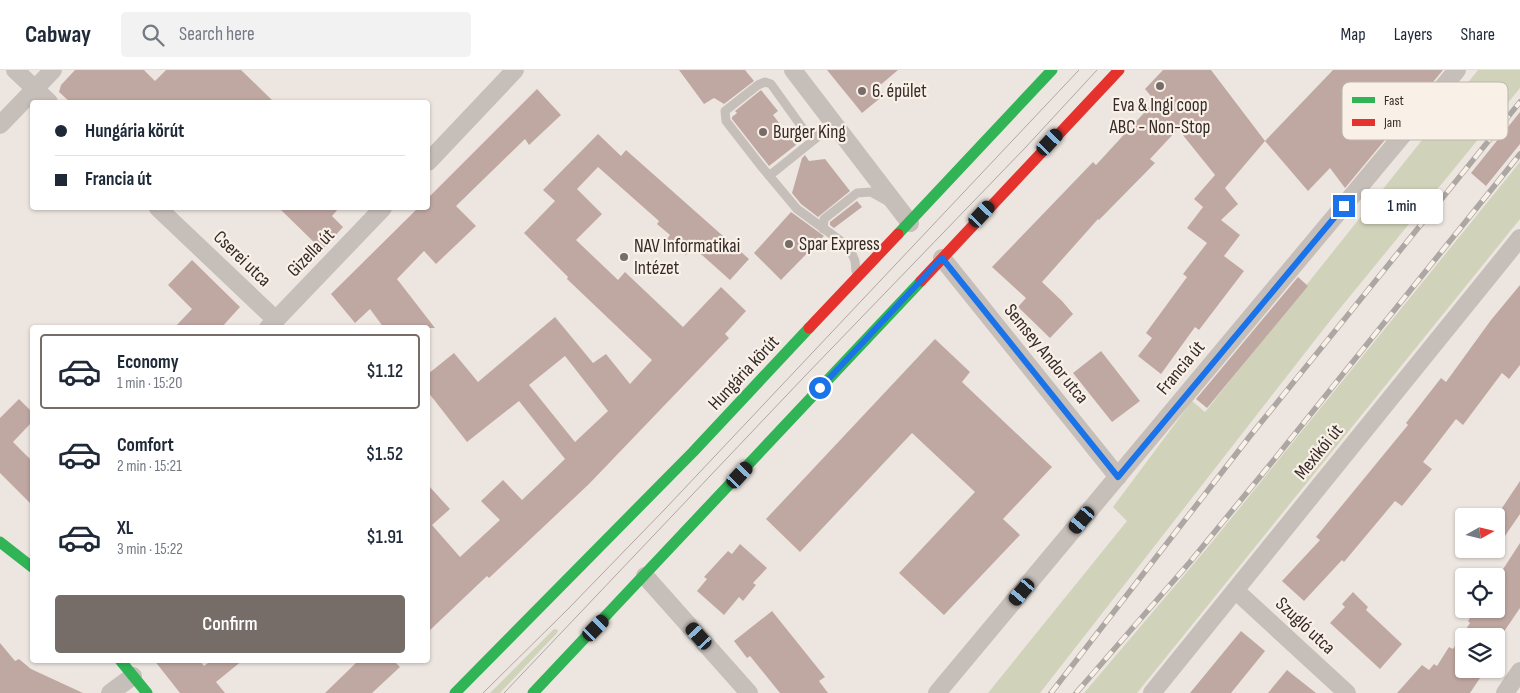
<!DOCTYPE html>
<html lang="en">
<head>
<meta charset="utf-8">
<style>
	:root { --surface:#fff; --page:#f2f2f3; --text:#1f2937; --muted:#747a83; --line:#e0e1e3; --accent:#766c68 }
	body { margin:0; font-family:"Sofia Sans Condensed",sans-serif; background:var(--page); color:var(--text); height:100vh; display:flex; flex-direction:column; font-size:19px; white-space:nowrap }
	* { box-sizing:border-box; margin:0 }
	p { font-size:16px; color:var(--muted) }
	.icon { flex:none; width:28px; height:28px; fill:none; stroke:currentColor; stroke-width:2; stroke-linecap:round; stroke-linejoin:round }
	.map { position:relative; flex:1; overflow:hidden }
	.side { position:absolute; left:30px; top:255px; width:400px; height:338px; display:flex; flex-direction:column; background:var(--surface); border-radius:5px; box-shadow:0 1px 4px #0004 }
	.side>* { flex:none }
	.top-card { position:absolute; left:30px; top:30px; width:400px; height:110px; border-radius:5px; box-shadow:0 1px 4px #0004; display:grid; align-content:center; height:110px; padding:0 25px; background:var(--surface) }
	.needle { width:32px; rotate:82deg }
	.buttons { position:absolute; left:1455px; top:438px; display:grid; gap:10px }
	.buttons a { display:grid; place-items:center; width:50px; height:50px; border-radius:5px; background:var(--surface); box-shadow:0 1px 4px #0004; font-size:25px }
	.end { position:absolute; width:22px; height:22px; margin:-11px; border:6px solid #1a73e8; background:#fff; box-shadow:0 0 0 2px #fff }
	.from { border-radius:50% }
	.bubble { position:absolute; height:35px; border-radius:5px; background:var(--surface); box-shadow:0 1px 4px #0004; font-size:16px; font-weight:600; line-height:35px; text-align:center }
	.car { position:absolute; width:15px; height:30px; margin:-15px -8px; border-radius:6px; box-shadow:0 0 4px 1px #0007; background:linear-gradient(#222 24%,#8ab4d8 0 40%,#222 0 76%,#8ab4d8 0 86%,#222 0) }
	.top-card b { display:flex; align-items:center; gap:18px; height:48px; font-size:19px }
	.top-card b+b { border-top:1px solid var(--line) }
	.top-card i { width:12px; height:12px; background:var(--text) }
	ul { padding:9px 0 0; list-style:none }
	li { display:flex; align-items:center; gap:15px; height:75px; margin:0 10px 8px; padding:0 15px; border:2px solid transparent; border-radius:5px }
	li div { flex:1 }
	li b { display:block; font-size:19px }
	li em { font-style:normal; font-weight:600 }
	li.selected { border-color:var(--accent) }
	li>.icon { width:45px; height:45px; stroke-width:1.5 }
	.action { display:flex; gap:10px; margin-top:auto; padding:10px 25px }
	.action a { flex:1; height:58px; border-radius:5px; background:var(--accent); color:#fff; font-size:20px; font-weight:600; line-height:58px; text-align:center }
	header { display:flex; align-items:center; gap:30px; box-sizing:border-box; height:70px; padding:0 25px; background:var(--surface); border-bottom:1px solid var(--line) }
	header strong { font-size:24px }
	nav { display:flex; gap:28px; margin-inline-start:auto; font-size:18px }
	.search { width:350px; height:45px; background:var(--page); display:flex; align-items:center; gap:12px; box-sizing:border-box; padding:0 18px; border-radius:5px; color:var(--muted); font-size:19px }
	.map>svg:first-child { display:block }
	.green { fill:#d0d2ba }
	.building { fill:#c0a8a2; fill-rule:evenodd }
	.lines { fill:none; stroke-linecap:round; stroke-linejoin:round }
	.lane { stroke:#c6beb9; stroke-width:9 }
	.street { stroke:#c6beb9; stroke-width:18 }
	.fast { stroke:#30b455; stroke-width:11 }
	.jam { stroke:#e5322d; stroke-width:11 }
	.tram { stroke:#ada7a4; stroke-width:1 }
	.rail-casing { stroke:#ada7a4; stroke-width:5.5 }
	.rail { stroke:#f9f0e8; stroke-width:4; stroke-dasharray:11; stroke-linecap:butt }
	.route { stroke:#1a73e8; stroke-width:6 }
	.poi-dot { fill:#766c68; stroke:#f9f0e8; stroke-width:2 }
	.labels { text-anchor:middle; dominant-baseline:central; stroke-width:4.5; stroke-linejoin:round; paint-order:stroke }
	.poi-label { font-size:19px; fill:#362b28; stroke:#f9f0e8; text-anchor:start }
	.street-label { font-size:19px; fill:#362b28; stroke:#f9f0e8 }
	.key { fill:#f9f0e8; stroke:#beb5ae; stroke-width:1 }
	.key-label { font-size:14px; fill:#362b28 }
</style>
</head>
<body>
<header>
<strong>Cabway</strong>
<div class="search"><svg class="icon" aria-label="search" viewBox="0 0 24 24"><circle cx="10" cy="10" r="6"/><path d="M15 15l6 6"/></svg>Search here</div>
<nav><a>Map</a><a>Layers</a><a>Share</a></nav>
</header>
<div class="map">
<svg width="1520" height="623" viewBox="0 0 1520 623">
	<rect width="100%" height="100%" fill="#ede6e0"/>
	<path class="green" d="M1478,0H1520V18L1333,247L1040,623H988L1127,451L1113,437L1192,331L1205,342Z
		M1520,92V149L1137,623H1084L1208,477Z
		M554,559L558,560L557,563L500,623H490Z"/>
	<path class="building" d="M75,0H144L155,11L166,0H241L274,32H70L59,22L61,15Z
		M679,0H745L754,11L724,34L714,28L704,34Z
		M827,0H898L878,17L884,25L862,43Z
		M1163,0H1211L1265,71L1225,118L1238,134L1221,150L1240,165L1224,186L1244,201L1199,260L1195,257L1161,304L1138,286L1152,268L1146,263L1187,207L1183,204L1207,173L1187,158L1203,137L1194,129L1215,105L1178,59L1150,89L1155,93L1099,150L1098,149L1042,212L1062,231L1073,244L1050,268L1018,237L1026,228L992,197L1093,92L1096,95L1155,31L1145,19Z
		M1333,0H1443L1345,118L1330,98L1308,121L1265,71Z
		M537,19L561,45L529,75L525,69L456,136L476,156L436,194L424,181L397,209L435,258H384L370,239L355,253L331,224L418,138H428V128Z
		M761,20L778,41L773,45L796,75L769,96L732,49V47L737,43L735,41Z
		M1520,42V74L1486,116L1471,103Z
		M598,64L621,86L626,80L749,189L730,210L693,177L686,185L667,169L670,165L657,154L659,151L598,97L577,119L602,144L576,170L618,210L625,202L683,257L721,217L746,241L725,264L729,268L589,414L489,508L487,506L428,562V415L450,439L432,455L460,487L500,450L481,431L503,410L522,430L565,389L519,331L467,372L428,322V304L454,283L478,312L555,247L593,293L606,284L630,314L652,290L567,209L568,207L524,163L555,131L543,120ZM565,286L608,341L575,372L529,315Z
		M805,85L809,91L825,89L850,121L818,147L801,134L792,123L802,88Z
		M857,131L862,137L834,158L830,155V152Z
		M279,138H339L332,146L343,157L322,180Z
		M791,142L824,166L781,210L754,183Z
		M192,190L240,237L221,258H174L192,239L168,215Z
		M1298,207L1308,216L1207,338L1196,329Z
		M1520,215V295L1509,309L1502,303L1463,355L1456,349L1423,392L1432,399L1402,436L1395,431L1344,492L1342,490L1304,531L1282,511L1320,470L1316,467L1408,355L1406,353L1441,308L1446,312L1491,250Z
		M935,269L970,302L962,312L1052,397L1003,449L1020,465L944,545L899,503L975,422L912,363L800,482L766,449Z
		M1101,281L1140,331L1112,352L1073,303Z
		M19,329L32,342V352L13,372L32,391V435L0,403V348Z
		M1520,411V444L1496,479V447Z
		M1520,473V538L1501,566H1464V599H1486L1470,623H1397L1422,595L1429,600L1434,594L1437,596L1449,577L1453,579L1470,553L1468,551L1476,539H1496V510Z
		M740,474L767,498L753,513L756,515L743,531L739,527L724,545L697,521L707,509L704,507L728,481L732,484Z
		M1353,522L1368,537L1366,540L1402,574L1380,599L1330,553L1345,537L1342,534Z
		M772,541L825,607L819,611L828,623H780L750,586L747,588L734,571Z
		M1241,561L1265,581L1231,623H1190Z
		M0,573L15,591L19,589L31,599L83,623H0Z
		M154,590H199L204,596L212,590H243L216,612L225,623H180Z
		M359,590H393L400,597L372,623H325Z
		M1287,600L1297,608L1316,623H1268Z"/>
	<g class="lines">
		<path class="lane" d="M827,60L812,63L804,60L771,14L765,12L758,15L725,41L726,51L761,96L797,139L849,177L855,191L856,201
			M769,106L825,61
			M823,159L824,149L857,123L871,122L889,132"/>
		<path class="street" d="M15,0L49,32
			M793,0L910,153
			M0,55L53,0
			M428,92L515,0
			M158,138L276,250
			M942,188L1118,407
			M268,258L383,138
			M645,506L749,623
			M1235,520L1347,623
			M110,623L133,606
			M937,623L1457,0
			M1152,623L1520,168
			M1505,623L1520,601"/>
		<path class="fast" d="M898,164L1052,0
			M0,472L32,497
			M120,590L147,623
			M455,623L693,382L809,258
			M533,623L921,211"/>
		<path class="jam" d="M921,211L1119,0
			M809,258L898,164"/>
		<path class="tram" d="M483,623L568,539L665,439L1079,0
			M504,623L804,307L1025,78L1097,0"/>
		<defs>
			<path id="rail" d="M1051,623L1250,366L1520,32
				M1076,623L1190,492L1277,386L1520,84"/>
		</defs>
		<use href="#rail" class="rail-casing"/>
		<use href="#rail" class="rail"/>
	</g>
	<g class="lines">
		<path class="route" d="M820,318L942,188L1118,407L1344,136"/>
	</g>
	<g class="poi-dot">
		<circle cx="1160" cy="16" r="5"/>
		<circle cx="862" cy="21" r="5"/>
		<circle cx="763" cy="62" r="5"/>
		<circle cx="789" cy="174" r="5"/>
		<circle cx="624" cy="187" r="5"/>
	</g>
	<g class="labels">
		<g class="poi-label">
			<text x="872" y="21">6. épület</text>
			<text x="1160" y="35" text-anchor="middle">Eva &amp; Ingi coop<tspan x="1160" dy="22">ABC - Non-Stop</tspan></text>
			<text x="773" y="62">Burger King</text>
			<text x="799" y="174">Spar Express</text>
			<text x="634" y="176">NAV Informatikai<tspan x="634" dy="22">Intézet</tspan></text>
		</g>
		<g class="street-label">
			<text transform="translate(311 183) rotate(-46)">Gizella út</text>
			<text transform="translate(242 189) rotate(44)">Cserei utca</text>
			<text transform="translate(1046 284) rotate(51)">Semsey Andor utca</text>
			<text transform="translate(1181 298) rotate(-50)">Francia út</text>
			<text transform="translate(744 303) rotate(-47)">Hungária körút</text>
			<text transform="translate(1319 382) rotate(-51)">Mexikói út</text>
			<text transform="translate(1305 556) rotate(43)">Szugló utca</text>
		</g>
	</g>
	<rect x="1342" y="12" width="166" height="58" rx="8" class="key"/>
	<rect x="1352" y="27" width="23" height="6" fill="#30b455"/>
	<rect x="1352" y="49" width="23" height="7" fill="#e5322d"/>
	<g class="key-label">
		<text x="1384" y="35">Fast</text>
		<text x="1384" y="57">Jam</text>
	</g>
</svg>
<div class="buttons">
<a><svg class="needle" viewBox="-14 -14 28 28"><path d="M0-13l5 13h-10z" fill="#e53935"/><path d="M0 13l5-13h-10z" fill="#747a83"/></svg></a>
<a><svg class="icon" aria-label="locate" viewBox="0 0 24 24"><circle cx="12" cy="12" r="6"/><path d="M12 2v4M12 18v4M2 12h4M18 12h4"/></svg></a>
<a><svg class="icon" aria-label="layers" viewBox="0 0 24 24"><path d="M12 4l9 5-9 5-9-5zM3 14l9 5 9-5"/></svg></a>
</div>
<i class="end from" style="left:820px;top:318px"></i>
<i class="end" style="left:1344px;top:136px"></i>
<div class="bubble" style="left:1361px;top:119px;width:82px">1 min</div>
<i class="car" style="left:1050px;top:72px;rotate:43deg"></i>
<i class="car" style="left:982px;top:144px;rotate:43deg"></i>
<i class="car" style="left:740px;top:405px;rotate:43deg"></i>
<i class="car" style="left:1082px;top:450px;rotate:220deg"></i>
<i class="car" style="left:1022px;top:522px;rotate:220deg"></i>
<i class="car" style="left:596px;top:558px;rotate:44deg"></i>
<i class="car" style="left:699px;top:566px;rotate:318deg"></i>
<div class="top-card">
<b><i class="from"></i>Hungária körút</b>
<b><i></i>Francia út</b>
</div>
<section class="side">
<ul>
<li class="selected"><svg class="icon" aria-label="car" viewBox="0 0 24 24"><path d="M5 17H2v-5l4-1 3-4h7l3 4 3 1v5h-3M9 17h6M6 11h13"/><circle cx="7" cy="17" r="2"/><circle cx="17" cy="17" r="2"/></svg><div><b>Economy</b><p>1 min · 15:20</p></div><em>$1.12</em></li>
<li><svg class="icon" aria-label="car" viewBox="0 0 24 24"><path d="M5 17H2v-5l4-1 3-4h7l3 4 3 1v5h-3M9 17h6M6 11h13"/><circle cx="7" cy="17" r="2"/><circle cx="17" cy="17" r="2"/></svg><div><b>Comfort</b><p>2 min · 15:21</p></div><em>$1.52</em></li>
<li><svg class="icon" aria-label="car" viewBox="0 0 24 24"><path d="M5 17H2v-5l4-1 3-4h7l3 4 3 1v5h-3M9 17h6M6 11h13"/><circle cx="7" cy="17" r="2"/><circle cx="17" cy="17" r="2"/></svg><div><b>XL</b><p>3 min · 15:22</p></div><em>$1.91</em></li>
</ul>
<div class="action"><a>Confirm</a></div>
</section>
</div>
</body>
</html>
